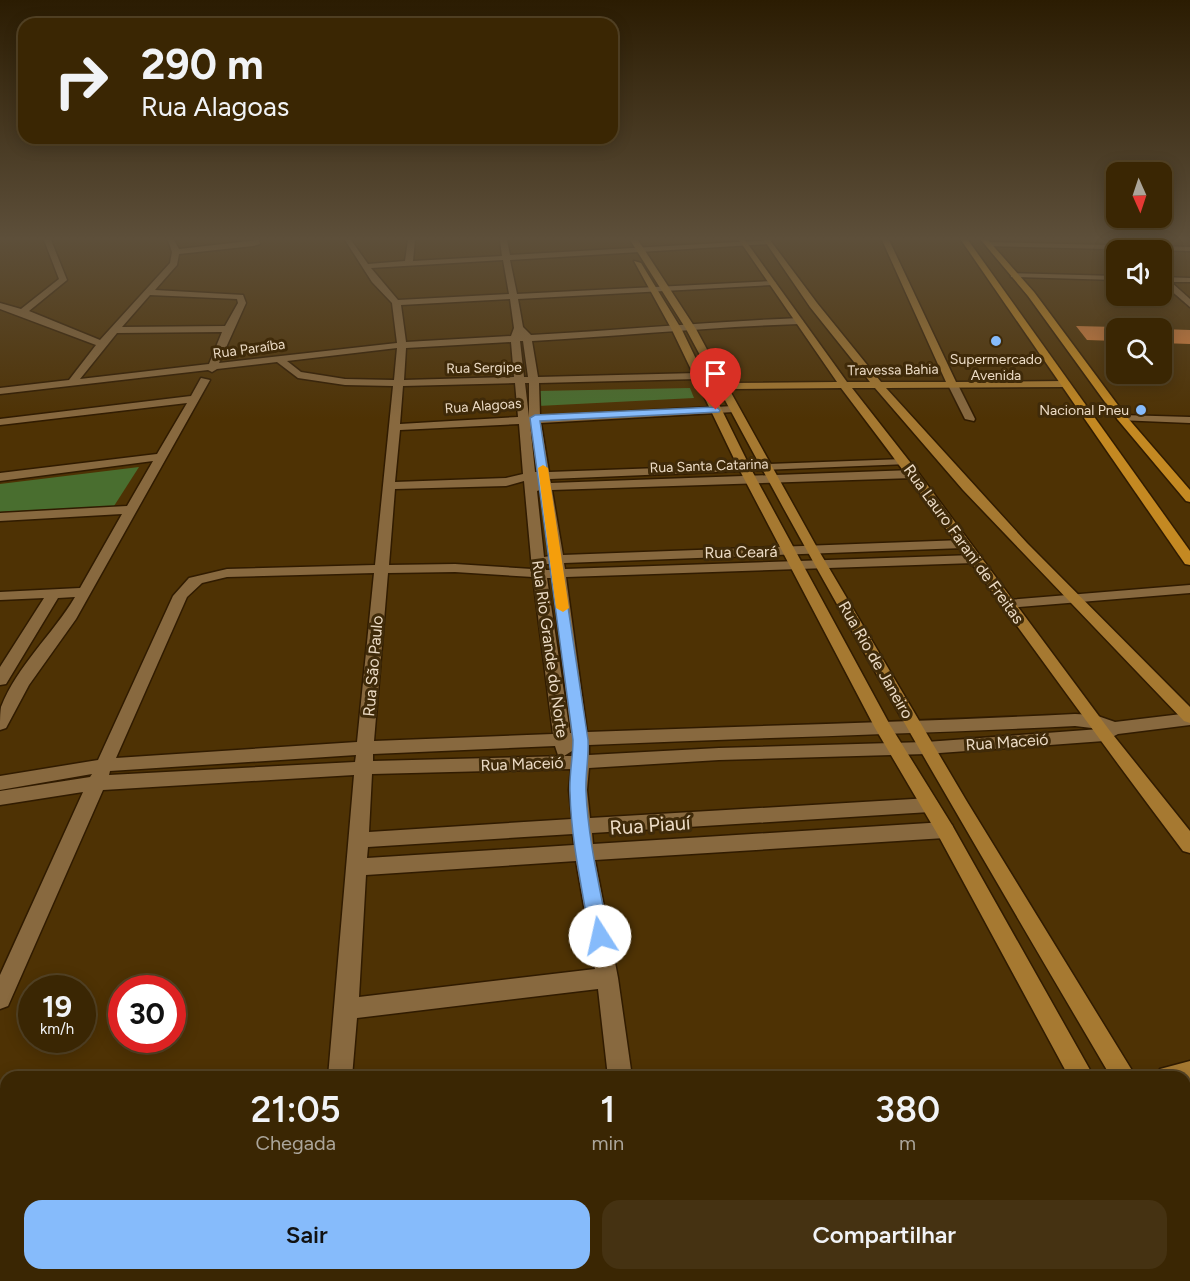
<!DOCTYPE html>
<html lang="pt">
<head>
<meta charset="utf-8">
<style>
	:root { --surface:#3a2603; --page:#453212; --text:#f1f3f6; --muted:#aba59a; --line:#544325; --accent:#86bbfb }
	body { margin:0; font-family:Figtree,sans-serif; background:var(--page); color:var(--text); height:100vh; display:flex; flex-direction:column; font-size:22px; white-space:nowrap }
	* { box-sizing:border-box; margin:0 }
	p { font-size:20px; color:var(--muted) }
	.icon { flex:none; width:33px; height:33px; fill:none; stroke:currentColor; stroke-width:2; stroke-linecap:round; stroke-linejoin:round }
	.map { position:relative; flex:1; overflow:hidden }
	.details { position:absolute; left:0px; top:1071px; width:1191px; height:210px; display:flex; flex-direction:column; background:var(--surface); border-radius:18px 18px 0 0; box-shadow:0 3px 15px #0003,0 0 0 2px var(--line) }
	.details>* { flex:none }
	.banner { position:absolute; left:18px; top:18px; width:600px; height:126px; border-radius:18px; box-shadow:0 3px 15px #0003,0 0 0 2px var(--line); background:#3a2603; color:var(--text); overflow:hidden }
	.needle { width:39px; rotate:177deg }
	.buttons { position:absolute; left:1106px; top:162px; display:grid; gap:12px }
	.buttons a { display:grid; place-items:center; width:66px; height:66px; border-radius:12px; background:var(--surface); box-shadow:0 3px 15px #0003,0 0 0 2px var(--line); font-size:30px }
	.speed { position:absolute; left:18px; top:975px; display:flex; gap:12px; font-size:30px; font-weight:700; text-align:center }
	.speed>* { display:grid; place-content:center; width:78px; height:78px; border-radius:50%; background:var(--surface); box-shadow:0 3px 15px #0003,0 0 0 2px var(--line); line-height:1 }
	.speed small { font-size:15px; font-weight:400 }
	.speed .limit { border:9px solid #d22; background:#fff; color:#111 }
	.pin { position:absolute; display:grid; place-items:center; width:51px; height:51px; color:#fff; margin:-62px -26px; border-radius:50% 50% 50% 0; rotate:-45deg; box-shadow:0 0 6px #0007 }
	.pin .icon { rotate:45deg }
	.me { position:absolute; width:66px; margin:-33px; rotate:350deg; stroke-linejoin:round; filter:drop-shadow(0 0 4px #0008) }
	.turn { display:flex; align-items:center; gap:21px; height:126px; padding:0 24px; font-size:27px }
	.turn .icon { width:78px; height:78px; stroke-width:2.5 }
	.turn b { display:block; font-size:42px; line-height:51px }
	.eta { display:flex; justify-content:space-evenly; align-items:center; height:102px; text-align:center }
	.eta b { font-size:36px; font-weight:600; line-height:42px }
	.primary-button { display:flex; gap:12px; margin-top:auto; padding:12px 24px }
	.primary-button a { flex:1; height:69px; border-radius:18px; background:var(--accent); color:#111; font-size:24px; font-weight:600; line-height:69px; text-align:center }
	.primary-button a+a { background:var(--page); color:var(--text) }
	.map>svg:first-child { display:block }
	.green { fill:#496e2f }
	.building { fill:#e08542 }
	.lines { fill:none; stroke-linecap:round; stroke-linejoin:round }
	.street-casing { stroke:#301b00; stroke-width:3 }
	.secondary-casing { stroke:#301b00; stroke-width:3 }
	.primary-casing { stroke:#301b00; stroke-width:3 }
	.street { fill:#88693f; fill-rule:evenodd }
	.secondary { fill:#a67931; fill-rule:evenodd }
	.primary { fill:#c48922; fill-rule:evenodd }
	.route { fill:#86bbfb; stroke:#577aa3; stroke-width:1.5 }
	.slow { fill:#f59e0b }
	.poi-dot { fill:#86bbfb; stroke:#3f2a09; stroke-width:2 }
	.labels { text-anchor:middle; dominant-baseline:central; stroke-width:6; stroke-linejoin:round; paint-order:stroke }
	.far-street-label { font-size:14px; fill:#ecdbc5; stroke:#3f2a09 }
	.far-poi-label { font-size:14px; fill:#ecdbc5; stroke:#3f2a09 }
	.street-label { font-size:16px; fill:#ecdbc5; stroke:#3f2a09 }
	.near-street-label { font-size:20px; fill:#ecdbc5; stroke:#3f2a09 }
</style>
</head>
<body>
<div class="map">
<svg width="1190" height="1281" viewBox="0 0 1190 1281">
	<rect width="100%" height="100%" fill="#4e3204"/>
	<g class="green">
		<path d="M 690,388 L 694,398 L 538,406 L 537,391 Z"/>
		<path d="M 139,467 L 114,506 L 0,512 L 0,484 Z"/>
	</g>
	<g class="building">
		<path d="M 1076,326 L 1116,327 L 1116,341 L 1087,340 Z"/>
		<path d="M 1161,329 L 1190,330 L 1190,344 L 1161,343 Z"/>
	</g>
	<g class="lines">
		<g class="street-casing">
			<g id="street">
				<path d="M 44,240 L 51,240 L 67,280 L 29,311 L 100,340 L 170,263 L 172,252 L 168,240 L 174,240 L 179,249 L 259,240 L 260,244 L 253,246 L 179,254 L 177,265 L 155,290 L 243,295 L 246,303 L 219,363 L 397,343 L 392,303 L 372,282 L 345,240 L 351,240 L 368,264 L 405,261 L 408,240 L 415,240 L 413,261 L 502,256 L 500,240 L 507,240 L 510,255 L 772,240 L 769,244 L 510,260 L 517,294 L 772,281 L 776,283 L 772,285 L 518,299 L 523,327 L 531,335 C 621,330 709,322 799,318 L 803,321 L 799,324 C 710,327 621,336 532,341 L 538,377 L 698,373 L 703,376 L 698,379 L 539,383 L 540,416 L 734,406 L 739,409 L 734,412 L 541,423 L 549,472 L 904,459 L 910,462 L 908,464 L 550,479 L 551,483 L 913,470 L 919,474 L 913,478 L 552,490 L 563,555 L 963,540 L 970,544 L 963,548 L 564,563 L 565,569 L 974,555 L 981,559 L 974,563 L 566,577 L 587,732 C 750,726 913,722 1075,714 L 1095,715 L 1115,722 L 1190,713 L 1190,725 L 1118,734 L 1104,741 L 926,754 L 719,760 L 589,768 L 587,790 L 590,818 L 930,798 L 936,800 L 939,805 L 936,810 L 930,812 L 592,833 L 593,844 L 945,822 L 952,825 L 954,830 L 952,835 L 945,838 L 595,860 L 618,978 L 632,1077 L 608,1077 L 598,989 L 357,1018 L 352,1077 L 328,1077 L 354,775 L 103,790 L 8,1006 L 0,1009 L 0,975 L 83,792 L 0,805 L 0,791 L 90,777 L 92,774 L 0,790 L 0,776 L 98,760 L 173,596 L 189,578 L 227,569 L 375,565 L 393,386 L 345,385 L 298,378 L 277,362 L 217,369 L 212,372 L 208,370 L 0,394 L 0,388 L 69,380 L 96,345 L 0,309 L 0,303 L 21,309 L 59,279 ZM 503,260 L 509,294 L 398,300 L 371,268 ZM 150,295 L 237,299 L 238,303 L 225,326 L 122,327 ZM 510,299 L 514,328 L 511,336 L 406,342 L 401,305 ZM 222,332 L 209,364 L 80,379 L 117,333 ZM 520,341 L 523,341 L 528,377 L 524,377 ZM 511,342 L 514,377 L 404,380 L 406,348 ZM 397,348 L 394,380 L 345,379 L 301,372 L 287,361 ZM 515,383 L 518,417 L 400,424 L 403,386 ZM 525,383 L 529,383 L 529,417 ZM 530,423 L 537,472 L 535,472 ZM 519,424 L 523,474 L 506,478 L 395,482 L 400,430 ZM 524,481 L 532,569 L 455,564 L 389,565 L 395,489 L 506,486 ZM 540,490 L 550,556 L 544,557 L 537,491 ZM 545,564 L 551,564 L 551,570 L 546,570 ZM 374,573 L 357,742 L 116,758 L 187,597 L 202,583 L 227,577 ZM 388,573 L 455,572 L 533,577 L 553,734 L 374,741 ZM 547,578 L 552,578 L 571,733 L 570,733 ZM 1075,726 L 1100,729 L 926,742 L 719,748 L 589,755 L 589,745 C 751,738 913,734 1075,726 ZM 555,746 L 558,755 L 564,756 L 572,751 L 572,756 L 566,756 L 373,761 L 373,754 ZM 356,755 L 355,762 L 109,775 L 110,771 ZM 571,769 L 569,790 L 572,819 L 369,832 L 372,774 ZM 573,834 L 574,845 L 367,858 L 368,847 ZM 576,861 L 595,969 L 359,997 L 366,875 Z"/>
				<path d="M 984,242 L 1190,247 L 1190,251 L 987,246 Z"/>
				<path d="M 1011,273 L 1116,276 L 1116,280 L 1014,277 L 1011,277 Z"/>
				<path d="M 1161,277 L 1190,278 L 1190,282 L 1171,282 L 1190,299 L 1190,307 L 1161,282 Z"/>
				<path d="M 201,378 L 210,380 L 76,619 L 29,685 L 6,728 L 0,730 C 0,723 0,713 1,707 C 17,666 53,634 75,597 L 58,598 L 6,684 L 0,685 L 0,667 L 44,598 L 0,600 L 0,592 L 80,588 L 122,514 L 0,521 L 0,513 L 127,506 L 153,461 L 0,481 L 0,473 L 157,454 L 187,403 L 0,425 L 0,419 L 191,396 Z"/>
				<path d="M 948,381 L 957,383 L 975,419 L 974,421 L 965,419 L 947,383 Z"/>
				<path d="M 1122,415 L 1190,417 L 1190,423 L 1118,420 L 1117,418 Z"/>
				<path d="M 1190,585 L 1190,593 L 1008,608 L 1001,604 L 1008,600 Z"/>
				<path d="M 6,1243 L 6,1269 L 0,1270 L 0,1244 Z"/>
			</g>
		</g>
		<g class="secondary-casing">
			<g id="secondary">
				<path d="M 630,240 L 638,240 L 696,329 L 725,383 L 837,382 L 739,240 L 745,240 L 847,382 L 870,382 L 810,307 L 764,240 L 770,240 L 817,303 L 881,382 L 946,382 L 882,240 L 889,240 L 956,382 L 1065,381 L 1070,384 L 1065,387 L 886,388 L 1027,543 L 1190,707 L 1190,723 L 1184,721 L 963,490 L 875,388 L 852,388 L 917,471 L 1110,731 L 1190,831 L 1190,853 L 1183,851 C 1067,698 958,541 841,388 L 729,389 L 819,551 L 966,800 L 1136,1077 L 1111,1077 C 977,849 843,622 719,389 L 711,388 L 751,469 L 890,725 L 952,825 L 1094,1077 L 1069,1077 L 938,835 L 875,728 L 739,469 L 672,330 L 634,261 L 641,263 L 682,330 L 709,386 L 715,383 L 686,329 Z"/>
				<path d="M 1190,1061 L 1190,1085 L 1185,1086 L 1185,1077 L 1156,1077 L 1160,1069 Z"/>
				<path d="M 1185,1172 L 1190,1174 L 1190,1207 L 1185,1205 Z"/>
				<path d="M 1185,1239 L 1190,1241 L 1190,1274 L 1185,1272 Z"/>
			</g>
		</g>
		<g class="primary-casing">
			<g id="primary">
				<path d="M 961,240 L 968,240 L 1190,551 L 1190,565 L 1185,564 Z"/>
				<path d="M 981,240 L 988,240 L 1034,292 L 1126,416 L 1190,490 L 1190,502 L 1186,501 L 1118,420 L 1028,296 Z"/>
			</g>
		</g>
		<use href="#street" class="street"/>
		<use href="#secondary" class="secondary"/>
		<use href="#primary" class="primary"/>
	</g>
	<linearGradient id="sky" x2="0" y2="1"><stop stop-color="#2b1c02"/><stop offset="0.57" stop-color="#5d4f3a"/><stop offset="1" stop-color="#5d4f3a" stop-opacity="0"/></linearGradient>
	<rect width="1190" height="419" fill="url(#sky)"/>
	<path class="route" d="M 716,407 L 720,410 L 719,412 L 540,421 L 588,740 C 589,758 585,775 586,792 C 588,840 600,888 609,936 L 606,942 L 600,944 L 593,942 L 590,936 C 582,888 571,840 570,792 C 569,775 573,758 573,740 L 530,418 L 535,415 Z"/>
	<path class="slow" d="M 543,465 L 548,468 L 569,608 L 563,612 L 556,608 L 538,468 Z"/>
	<g class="poi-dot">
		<circle cx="996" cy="341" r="6"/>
		<circle cx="1141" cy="410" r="6"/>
	</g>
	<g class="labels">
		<g class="far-street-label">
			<text transform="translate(249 349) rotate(-8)">Rua Paraíba</text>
			<text transform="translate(484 368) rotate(-1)">Rua Sergipe</text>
			<text transform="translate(893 370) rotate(-1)">Travessa Bahia</text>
			<text transform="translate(483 406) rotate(-4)">Rua Alagoas</text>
			<text transform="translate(709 466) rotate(-2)">Rua Santa Catarina</text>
		</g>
		<g class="far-poi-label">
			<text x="996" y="359">Supermercado<tspan x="996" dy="16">Avenida</tspan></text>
			<text x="1129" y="410" text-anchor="end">Nacional Pneu</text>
		</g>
		<g class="street-label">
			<text transform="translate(964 544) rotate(54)">Rua Lauro Farani de Freitas</text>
			<text transform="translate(741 552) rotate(-1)">Rua Ceará</text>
			<text transform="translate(550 649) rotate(82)">Rua Rio Grande do Norte</text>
			<text transform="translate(876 660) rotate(60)">Rua Rio de Janeiro</text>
			<text transform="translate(373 666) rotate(-85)">Rua São Paulo</text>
			<text transform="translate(1007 742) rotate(-4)">Rua Maceió</text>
			<text transform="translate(522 764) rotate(-2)">Rua Maceió</text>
		</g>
		<g class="near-street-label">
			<text transform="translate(650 825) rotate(-4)">Rua Piauí</text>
		</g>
	</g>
</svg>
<div class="buttons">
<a><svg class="needle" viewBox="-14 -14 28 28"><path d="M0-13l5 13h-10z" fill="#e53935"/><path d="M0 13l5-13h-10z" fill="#aba59a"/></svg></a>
<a><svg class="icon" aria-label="sound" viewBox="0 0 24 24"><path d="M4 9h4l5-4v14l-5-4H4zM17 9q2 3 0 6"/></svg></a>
<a><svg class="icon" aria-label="search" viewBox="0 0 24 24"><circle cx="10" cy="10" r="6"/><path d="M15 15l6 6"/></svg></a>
</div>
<div class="speed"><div>19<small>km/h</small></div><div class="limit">30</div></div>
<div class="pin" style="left:716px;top:410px;background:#d93025"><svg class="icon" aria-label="arrive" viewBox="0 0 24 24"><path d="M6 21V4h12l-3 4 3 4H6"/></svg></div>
<svg class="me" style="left:600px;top:936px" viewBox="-20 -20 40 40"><circle r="19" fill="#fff"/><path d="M0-13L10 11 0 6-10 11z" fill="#86bbfb"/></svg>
<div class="banner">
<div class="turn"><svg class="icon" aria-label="right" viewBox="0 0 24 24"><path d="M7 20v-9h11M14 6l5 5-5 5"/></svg><div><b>290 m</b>Rua Alagoas</div></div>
</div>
<section class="details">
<div class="eta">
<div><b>21:05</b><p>Chegada</p></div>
<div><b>1</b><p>min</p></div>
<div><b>380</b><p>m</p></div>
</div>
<div class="primary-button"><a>Sair</a><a>Compartilhar</a></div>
</section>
</div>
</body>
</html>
